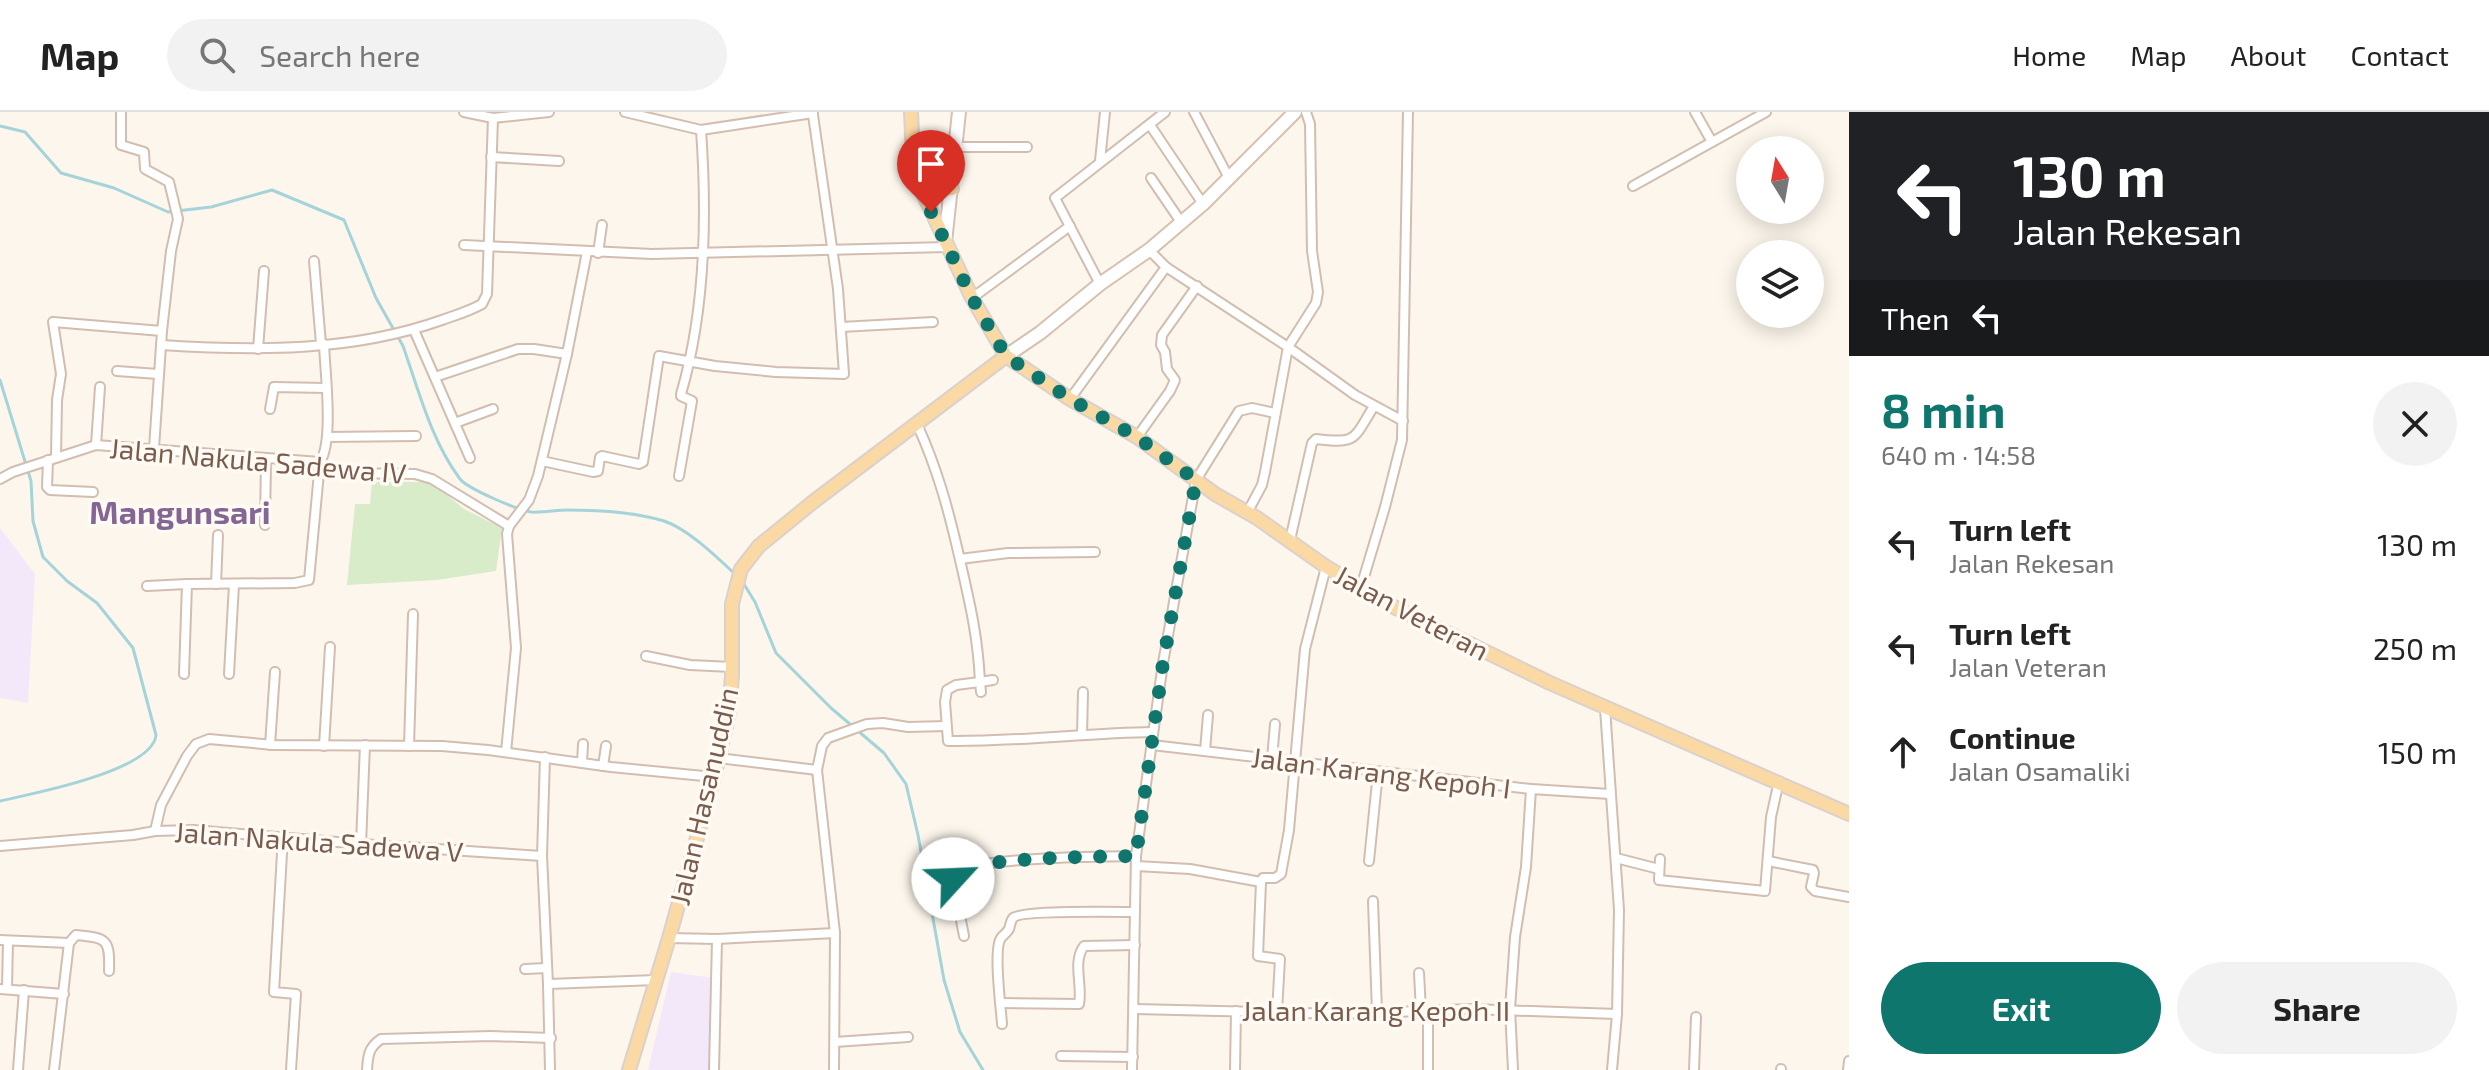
<!DOCTYPE html>
<html lang="en">
<head>
<meta charset="utf-8">
<style>
	:root { --surface:#fff; --page:#f2f2f2; --text:#222; --muted:#767676; --line:#e0e0e0; --accent:#0f766e }
	body { margin:0; font-family:"Exo 2",sans-serif; background:var(--page); color:var(--text); height:100vh; display:flex; flex-direction:column; font-size:30px; white-space:nowrap }
	* { box-sizing:border-box; margin:0 }
	p { font-size:26px; color:var(--muted) }
	.icon { flex:none; width:44px; height:44px; fill:none; stroke:currentColor; stroke-width:2; stroke-linecap:round; stroke-linejoin:round }
	.map { position:relative; flex:1; overflow:hidden }
	.panel { display:flex; flex-direction:column; background:var(--surface); width:640px }
	.panel>* { flex:none }
	.guide { background:#202124; color:#fff; overflow:hidden }
	.needle { width:52px; rotate:349deg }
	.fabs { position:absolute; left:1736px; top:24px; display:grid; gap:16px }
	.fabs a { display:grid; place-items:center; width:88px; height:88px; border-radius:50%; background:var(--surface); box-shadow:0 4px 20px #0003; font-size:40px }
	.pin { position:absolute; display:grid; place-items:center; width:68px; height:68px; color:#fff; margin:-82px -34px; border-radius:50% 50% 50% 0; rotate:-45deg; box-shadow:0 0 8px #0007 }
	.pin .icon { rotate:45deg }
	.me { position:absolute; width:88px; margin:-44px; rotate:65deg; stroke-linejoin:round; filter:drop-shadow(0 0 6px #0008) }
	.turn { display:flex; align-items:center; gap:28px; height:168px; padding:0 32px; font-size:36px }
	.turn .icon { width:104px; height:104px; stroke-width:2.5 }
	.turn b { display:block; font-size:56px; line-height:68px }
	.then { display:flex; align-items:center; height:76px; padding:0 32px; background:#0003; gap:16px; font-size:30px }
	.round { display:grid; place-items:center; flex:none; width:84px; height:84px; border-radius:42px; background:var(--page) }
	.summary { display:flex; align-items:center; justify-content:space-between; height:136px; padding:0 32px }
	h1 { font-size:48px; font-weight:700; line-height:60px; color:var(--accent) }
	.cta { display:flex; gap:16px; margin-top:auto; padding:16px 32px }
	.cta a { flex:1; height:92px; border-radius:48px; background:var(--accent); color:#fff; font-size:32px; font-weight:700; line-height:92px; text-align:center }
	.cta a+a { background:var(--page); color:var(--text) }
	ul { padding:0; list-style:none }
	li { display:flex; align-items:center; gap:24px; height:104px; padding:0 32px }
	li div { flex:1 }
	li b { display:block; font-size:30px }
	li em { font-style:normal }
	header { display:flex; align-items:center; gap:48px; box-sizing:border-box; height:112px; padding:0 40px; background:var(--surface); border-bottom:2px solid var(--line) }
	header strong { font-size:38px }
	nav { display:flex; gap:44px; margin-inline-start:auto; font-size:28px }
	.search { width:560px; height:72px; background:var(--page); display:flex; align-items:center; gap:20px; box-sizing:border-box; padding:0 28px; border-radius:44px; color:var(--muted); font-size:30px }
	main { display:flex; flex:1; min-height:0 }
	.map>svg:first-child { display:block }
	.education { fill:#f3e8fa }
	.green { fill:#d8ecc9 }
	.lines { fill:none; stroke-linecap:round; stroke-linejoin:round }
	.stream { stroke:#a5d3da; stroke-width:3 }
	.street-casing { stroke:#d1beb0; stroke-width:12 }
	.secondary-casing { stroke:#d6c0b0; stroke-width:16 }
	.primary-casing { stroke:#dad1cd; stroke-width:16 }
	.street { stroke:#fff; stroke-width:8 }
	.secondary { stroke:#fff; stroke-width:12 }
	.primary { stroke:#fbd9a5; stroke-width:12 }
	.route { stroke:#0f766e; stroke-width:14; stroke-dasharray:0 25.2 }
	.labels { text-anchor:middle; dominant-baseline:central; stroke-width:7; stroke-linejoin:round; paint-order:stroke }
	.street-label { font-size:28px; fill:#7a5c4d; stroke:#fffaf3 }
	.quarter-label { font-size:32px; font-weight:bold; fill:#846695; stroke:#fffaf3 }
</style>
</head>
<body>
<header>
<strong>Map</strong>
<div class="search"><svg class="icon" aria-label="search" viewBox="0 0 24 24"><circle cx="10" cy="10" r="6"/><path d="M15 15l6 6"/></svg>Search here</div>
<nav><a>Home</a><a>Map</a><a>About</a><a>Contact</a></nav>
</header>
<main>
<div class="map">
<svg width="1849" height="958" viewBox="0 0 1849 958">
	<rect width="100%" height="100%" fill="#fdf6ec"/>
	<g class="education">
		<path d="M 0,416 L 35,462 L 28,591 L 0,586 Z"/>
		<path d="M 671,860 L 714,866 L 710,958 L 648,958 Z"/>
	</g>
	<path class="green" d="M 372,370 L 422,370 L 435,373 L 464,397 L 502,416 L 496,459 L 437,468 L 347,473 L 355,392 L 370,392 Z"/>
	<g class="lines">
		<g class="stream">
			<path d="M 0,14 L 25,20 L 61,61 L 114,76 L 168,100 L 211,95 L 272,78 L 344,108 L 376,186 L 394,218"/>
			<path d="M 398,225 L 403,234 C 419,279 431,328 460,367 C 468,377 518,398 531,400 C 543,401 556,398 568,398 C 600,398 634,400 664,409 C 688,417 718,446 737,464"/>
			<path d="M 0,268 L 31,369 L 33,409 L 43,445 L 67,469 L 97,491 L 133,536 L 156,623 C 153,659 31,682 0,689"/>
			<path d="M 742,469 L 755,490 L 776,541 L 831,596 L 884,641 L 906,672 L 918,723 L 944,868 L 960,920 L 983,958"/>
		</g>
		<g class="street-casing">
			<g id="street">
				<path d="M 121,0 L 121,33 L 144,40 L 145,57 L 169,70 L 178,107 L 171,139 L 162,219 L 154,336"/>
				<path d="M 464,0 L 493,6 L 549,0"/>
				<path d="M 625,0 L 701,18 L 813,1"/>
				<path d="M 1194,0 L 1229,66"/>
				<path d="M 1695,0 L 1712,30"/>
				<path d="M 1150,13 L 1203,92"/>
				<path d="M 956,35 L 1027,35"/>
				<path d="M 491,45 L 559,49"/>
				<path d="M 1100,49 L 1105,0"/>
				<path d="M 1151,66 L 1181,110"/>
				<path d="M 1633,74 L 1766,0"/>
				<path d="M 464,133 L 652,142 L 947,135"/>
				<path d="M 1149,138 L 1166,155 L 1288,235 L 1355,283 L 1403,309"/>
				<path d="M 598,141 L 602,113"/>
				<path d="M 314,149 L 321,232"/>
				<path d="M 1100,172 L 1055,86 L 1165,0"/>
				<path d="M 972,186 L 1070,114"/>
				<path d="M 841,215 L 933,210"/>
				<path d="M 414,218 L 470,346"/>
				<path d="M 161,233 C 256,239 352,240 442,208 C 456,203 470,199 482,192 L 487,182 L 493,6"/>
				<path d="M 258,237 L 264,159"/>
				<path d="M 117,259 L 158,262"/>
				<path d="M 435,265 L 518,237 L 534,237 L 567,242"/>
				<path d="M 1070,287 L 1166,155"/>
				<path d="M 270,297 L 274,275 L 326,276"/>
				<path d="M 455,311 L 493,297"/>
				<path d="M 917,312 C 938,358 949,400 960,448 C 970,492 978,525 980,570 L 956,573 L 947,578 L 945,590 L 948,629 C 1016,630 1085,621 1153,620"/>
				<path d="M 327,325 L 416,324"/>
				<path d="M 1137,325 L 1170,279 L 1175,268 L 1167,257 L 1165,240 L 1161,233 L 1162,223 L 1197,174"/>
				<path d="M 96,333 L 100,275"/>
				<path d="M 56,345 L 57,288 L 61,262 L 53,210 L 162,219"/>
				<path d="M 48,348 L 47,375 L 50,378 L 93,380"/>
				<path d="M 542,349 L 593,360 L 598,359 L 600,345 L 602,344 L 639,352 L 643,350 L 659,244 L 715,254 L 776,260 L 844,262 L 838,177 L 813,3"/>
				<path d="M 679,364 L 692,289 L 681,284 L 681,282 C 705,200 707,102 701,18"/>
				<path d="M 0,367 L 13,360 L 96,333 L 320,350 L 337,361 L 415,362 L 432,367 L 509,414"/>
				<path d="M 1247,401 L 1262,373 L 1265,360 L 1288,235 L 1316,191 L 1318,180 L 1312,139 L 1310,12 L 1306,0"/>
				<path d="M 265,413 L 266,347"/>
				<path d="M 1290,428 L 1312,331 L 1316,327 C 1357,332 1353,328 1374,294"/>
				<path d="M 960,447 L 1008,441 L 1095,440"/>
				<path d="M 216,472 L 218,423"/>
				<path d="M 147,474 L 187,472"/>
				<path d="M 1361,475 L 1385,395 L 1402,328 L 1408,0"/>
				<path d="M 646,544 L 690,553 L 732,555"/>
				<path d="M 184,562 L 187,472 L 295,471 L 309,468 L 320,350 C 334,329 325,260 324,232"/>
				<path d="M 229,562 L 234,472"/>
				<path d="M 981,580 L 980,570 L 993,568"/>
				<path d="M 1605,596 L 1619,798 L 1617,902 L 1612,958"/>
				<path d="M 1082,623 L 1083,580"/>
				<path d="M 270,633 L 275,560"/>
				<path d="M 1152,633 L 1531,677 L 1610,682"/>
				<path d="M 324,634 L 330,535"/>
				<path d="M 409,634 L 413,502"/>
				<path d="M 1205,639 L 1208,603"/>
				<path d="M 506,640 L 516,536 L 507,422 L 509,414 L 529,388 L 538,364 L 567,242 L 587,140"/>
				<path d="M 545,645 L 542,744 L 548,872"/>
				<path d="M 718,646 L 817,658"/>
				<path d="M 1272,647 L 1275,612"/>
				<path d="M 582,651 L 583,632"/>
				<path d="M 603,654 L 606,634"/>
				<path d="M 155,719 L 161,693 L 187,644 L 196,632 L 209,627 L 274,633 L 442,634 L 488,638 L 611,655 L 714,665"/>
				<path d="M 283,724 L 274,880 L 296,882 L 291,958"/>
				<path d="M 361,732 L 365,633"/>
				<path d="M 0,734 L 133,723 L 155,719 L 193,718 L 361,732 L 542,744"/>
				<path d="M 1616,746 L 1659,757"/>
				<path d="M 1660,747 L 1659,768 L 1765,779 L 1771,705 L 1779,669"/>
				<path d="M 1369,749 L 1378,660"/>
				<path d="M 1768,749 L 1813,758 L 1814,761 L 1811,775 L 1815,779 L 1849,785"/>
				<path d="M 1136,754 L 1190,757 L 1261,770 L 1263,766 L 1275,766 L 1281,762 L 1289,718 L 1305,537 L 1326,455"/>
				<path d="M 1261,770 L 1258,844 L 1280,847 L 1277,900"/>
				<path d="M 1373,789 L 1377,900"/>
				<path d="M 964,824 L 953,767 L 960,756 C 1019,745 1077,745 1136,744"/>
				<path d="M 669,826 L 717,827 L 835,821"/>
				<path d="M 0,828 L 69,831 L 76,823 C 107,826 110,827 109,859"/>
				<path d="M 525,857 L 547,856"/>
				<path d="M 1419,861 L 1421,899"/>
				<path d="M 7,876 L 8,829"/>
				<path d="M 0,877 L 64,882"/>
				<path d="M 1000,891 L 1079,892 C 1083,874 1072,850 1084,834 L 1135,833"/>
				<path d="M 1135,897 L 1342,902 L 1471,897 L 1617,902"/>
				<path d="M 1428,899 L 1428,958"/>
				<path d="M 1002,912 C 1001,896 993,837 1001,826 C 1003,823 1007,821 1009,817 C 1010,814 1011,808 1013,806 C 1020,798 1118,800 1135,800"/>
				<path d="M 835,930 L 908,925"/>
				<path d="M 1061,944 L 1133,945"/>
				<path d="M 18,958 L 24,878"/>
				<path d="M 54,958 L 69,831"/>
				<path d="M 367,958 C 368,944 368,936 381,927 L 491,924 L 551,926"/>
				<path d="M 550,958 L 548,872 L 656,868"/>
				<path d="M 714,958 L 717,827"/>
				<path d="M 834,958 L 835,821 L 817,658 L 822,634 L 828,626 L 867,612 L 883,611 L 908,615 L 946,614"/>
				<path d="M 1132,958 L 1136,744 L 1163,551 L 1196,368 L 1239,299 L 1252,296 L 1275,301"/>
				<path d="M 1235,958 L 1236,899"/>
				<path d="M 1513,958 L 1510,897 L 1515,825 L 1526,755 L 1531,677"/>
				<path d="M 1694,958 L 1696,905"/>
				<path d="M 1781,958 L 1781,957"/>
				<path d="M 1848,958 L 1849,949"/>
			</g>
		</g>
		<g class="secondary-casing">
			<g id="secondary">
				<path d="M 945,130 L 959,0"/>
				<path d="M 1006,244 L 1040,221 L 1100,172 L 1149,138 L 1203,92 L 1295,0"/>
			</g>
		</g>
		<g class="primary-casing">
			<g id="primary">
				<path d="M 911,0 L 913,45 L 922,79 L 972,186 L 1006,244 L 1070,287 L 1137,325 L 1215,382 L 1257,406 L 1325,454 L 1390,493 L 1550,571 L 1849,702"/>
				<path d="M 922,79 L 952,77"/>
				<path d="M 629,958 L 669,826 L 714,665 L 729,601 L 732,564 L 732,492 L 741,457 L 759,434 L 813,390 L 1006,244"/>
			</g>
		</g>
		<use href="#street" class="street"/>
		<use href="#secondary" class="secondary"/>
		<use href="#primary" class="primary"/>
	</g>
	<g class="lines">
		<path class="route" d="M 931,100 L 972,186 L 1006,244 L 1070,287 L 1137,325 L 1196,368 L 1163,551 L 1136,744 C 1077,745 1018,745 960,756 L 953,767"/>
	</g>
	<g class="labels">
		<g class="street-label">
			<text transform="translate(258 348) rotate(5)">Jalan Nakula Sadewa IV</text>
			<text transform="translate(1412 500) rotate(28)">Jalan Veteran</text>
			<text transform="translate(1381 660) rotate(7)">Jalan Karang Kepoh I</text>
			<text transform="translate(703 684) rotate(-77)">Jalan Hasanuddin</text>
			<text transform="translate(319 729) rotate(4)">Jalan Nakula Sadewa V</text>
			<text x="1376" y="898">Jalan Karang Kepoh II</text>
		</g>
		<g class="quarter-label">
			<text x="180" y="399">Mangunsari</text>
		</g>
	</g>
</svg>
<div class="fabs">
<a><svg class="needle" viewBox="-14 -14 28 28"><path d="M0-13l5 13h-10z" fill="#e53935"/><path d="M0 13l5-13h-10z" fill="#767676"/></svg></a>
<a><svg class="icon" aria-label="layers" viewBox="0 0 24 24"><path d="M12 4l9 5-9 5-9-5zM3 14l9 5 9-5"/></svg></a>
</div>
<div class="pin" style="left:931px;top:100px;background:#d93025"><svg class="icon" aria-label="arrive" viewBox="0 0 24 24"><path d="M6 21V4h12l-3 4 3 4H6"/></svg></div>
<svg class="me" style="left:953px;top:767px" viewBox="-20 -20 40 40"><circle r="19" fill="#fff"/><path d="M0-13L10 11 0 6-10 11z" fill="#0f766e"/></svg>
</div>
<section class="panel">
<div class="guide">
<div class="turn"><svg class="icon" aria-label="left" viewBox="0 0 24 24"><path d="M17 20v-9H6M10 6l-5 5 5 5"/></svg><div><b>130 m</b>Jalan Rekesan</div></div>
<div class="then">Then<svg class="icon" aria-label="left" viewBox="0 0 24 24"><path d="M17 20v-9H6M10 6l-5 5 5 5"/></svg></div>
</div>
<div class="summary"><div><h1>8 min</h1><p>640 m · 14:58</p></div><a class="round"><svg class="icon" aria-label="close" viewBox="0 0 24 24"><path d="M6 6l12 12M18 6L6 18"/></svg></a></div>
<ul>
<li><svg class="icon" aria-label="left" viewBox="0 0 24 24"><path d="M17 20v-9H6M10 6l-5 5 5 5"/></svg><div><b>Turn left</b><p>Jalan Rekesan</p></div><em>130 m</em></li>
<li><svg class="icon" aria-label="left" viewBox="0 0 24 24"><path d="M17 20v-9H6M10 6l-5 5 5 5"/></svg><div><b>Turn left</b><p>Jalan Veteran</p></div><em>250 m</em></li>
<li><svg class="icon" aria-label="ahead" viewBox="0 0 24 24"><path d="M12 20V5M6 11l6-6 6 6"/></svg><div><b>Continue</b><p>Jalan Osamaliki</p></div><em>150 m</em></li>
</ul>
<div class="cta"><a>Exit</a><a>Share</a></div>
</section>
</main>
</body>
</html>
